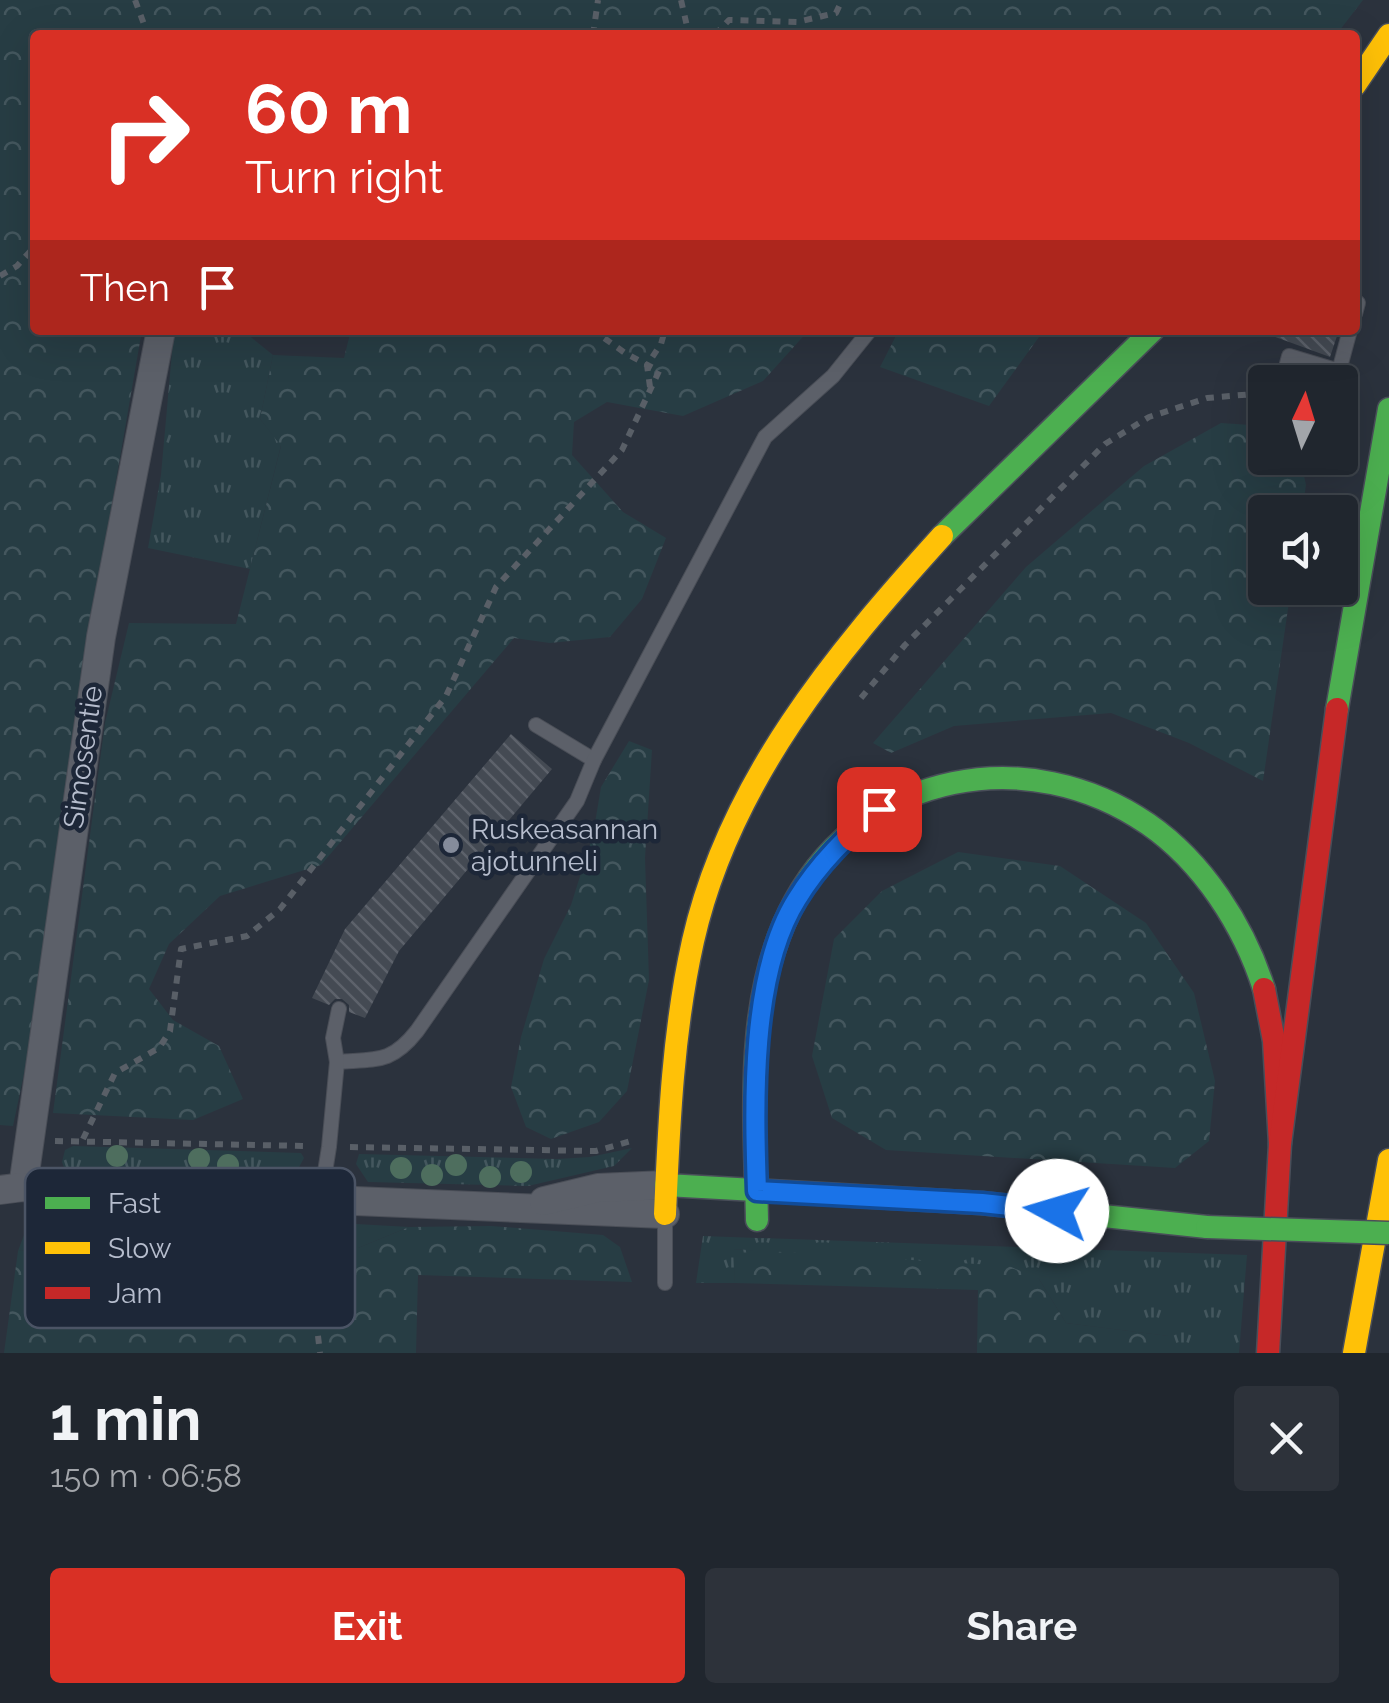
<!DOCTYPE html>
<html lang="en">
<head>
<meta charset="utf-8">
<style>
	:root { --surface:#20262e; --page:#2d323a; --text:#f1f3f6; --muted:#a2a5aa; --line:#3d434a; --accent:#d93025 }
	body { margin:0; font-family:Raleway,sans-serif; background:var(--page); color:var(--text); height:100vh; display:flex; flex-direction:column; font-size:38px; white-space:nowrap }
	* { box-sizing:border-box; margin:0 }
	p { font-size:32px; color:var(--muted) }
	.icon { flex:none; width:55px; height:55px; fill:none; stroke:currentColor; stroke-width:2; stroke-linecap:round; stroke-linejoin:round }
	.map { position:relative; height:1353px; overflow:hidden }
	.details { display:flex; flex-direction:column; background:var(--surface); flex:1 }
	.details>* { flex:none }
	.hud { position:absolute; left:30px; top:30px; width:1330px; height:305px; border-radius:10px; box-shadow:0 10px 40px #0002,0 0 0 2px var(--line); background:#d93025; color:#fff; overflow:hidden }
	.needle { width:65px; rotate:4deg }
	.controls { position:absolute; left:1248px; top:365px; display:grid; gap:20px }
	.controls a { display:grid; place-items:center; width:110px; height:110px; border-radius:10px; background:var(--surface); box-shadow:0 10px 40px #0002,0 0 0 2px var(--line); font-size:50px }
	.pin { position:absolute; display:grid; place-items:center; width:85px; height:85px; color:#fff; margin:-42px; border-radius:20px; box-shadow:0 5px 15px #0006 }
	.me { position:absolute; width:110px; margin:-55px; rotate:276deg; stroke-linejoin:round; filter:drop-shadow(0 0 8px #0008) }
	.turn { display:flex; align-items:center; gap:35px; height:210px; padding:0 50px; font-size:45px }
	.turn .icon { width:130px; height:130px; stroke-width:2.5 }
	.turn b { display:block; font-size:70px; line-height:85px }
	.then { display:flex; align-items:center; height:95px; padding:0 50px; background:#0003; gap:20px; font-size:38px }
	.round { display:grid; place-items:center; flex:none; width:105px; height:105px; border-radius:10px; background:var(--page) }
	.summary { display:flex; align-items:center; justify-content:space-between; height:170px; padding:0 50px }
	h1 { font-size:60px; font-weight:700; line-height:75px }
	.cta { display:flex; gap:20px; margin-top:auto; padding:20px 50px }
	.cta a { flex:1; height:115px; border-radius:10px; background:var(--accent); color:#fff; font-size:40px; font-weight:700; line-height:115px; text-align:center }
	.cta a+a { background:var(--page); color:var(--text) }
	.map>svg:first-child { display:block }
	.grass { fill:url(#grass-tufts) }
	.forest { fill:url(#forest-crowns) }
	.building { fill:url(#building-back-hatch) }
	.lines { fill:none; stroke-linecap:round; stroke-linejoin:round }
	.lane-casing { stroke:#4a4e57; stroke-width:16 }
	.street-casing { stroke:#4a4e57; stroke-width:30 }
	.fast-casing { stroke:#494e59; stroke-width:25 }
	.slow-casing { stroke:#494e59; stroke-width:25 }
	.jam-casing { stroke:#494e59; stroke-width:25 }
	.path { stroke:#595f67; stroke-width:6; stroke-dasharray:8 8; stroke-linecap:butt }
	.lane { stroke:#5c6069; stroke-width:14 }
	.street { stroke:#5c6069; stroke-width:28 }
	.fast { stroke:#4caf50; stroke-width:22 }
	.slow { stroke:#ffc107; stroke-width:22 }
	.jam { stroke:#c62828; stroke-width:22 }
	.fast-bridge-casing { stroke:#494e59; stroke-width:25; stroke-linecap:butt }
	.fast-bridge { stroke:#4caf50; stroke-width:22 }
	.tree { fill:#4e6e5e }
	.route-casing { stroke:#114b97; stroke-width:25 }
	.route { stroke:#1a73e8; stroke-width:18 }
	.poi-dot { fill:#858c9b; stroke:#1d2738; stroke-width:4 }
	.labels { text-anchor:middle; dominant-baseline:central; stroke-width:9; stroke-linejoin:round; paint-order:stroke }
	.street-label { font-size:28px; fill:#b6bdcd; stroke:#1d2738 }
	.poi-label { font-size:28px; fill:#b6bdcd; stroke:#1d2738; text-anchor:start }
	.key { fill:#1d2738; stroke:#4b5465; stroke-width:2.5 }
	.key-label { font-size:28px; fill:#b6bdcd }
</style>
</head>
<body>
<div class="map">
<svg width="1389" height="1353" viewBox="0 0 1389 1353">
	<defs>
		<pattern id="grass-tufts" width="24" height="20" patternUnits="userSpaceOnUse" patternTransform="scale(2.5)"><rect width="24" height="20" fill="#273d44"/><path d="M3 7l-1-3M5 7V3M7 7l1-3M15 17l-1-3M17 17v-4M19 17l1-3" fill="none" stroke="#44575e"/></pattern>
		<pattern id="forest-crowns" width="20" height="18" patternUnits="userSpaceOnUse" patternTransform="scale(2.5)"><rect width="20" height="18" fill="#273d44"/><path d="M2 6a3 3 0 1 1 6 0M12 15a3 3 0 1 1 6 0" fill="none" stroke="#44575e"/></pattern>
		<pattern id="building-back-hatch" width="6" height="6" patternUnits="userSpaceOnUse" patternTransform="scale(2.5)"><rect width="6" height="6" fill="#444a53"/><path d="M-1 5l2 2M0 0l6 6M5-1l2 2" fill="none" stroke="#5d626b"/></pattern>
	</defs>
	<rect width="100%" height="100%" fill="#2b323d"/>
	<g class="grass">
		<path d="M 174,330 L 242,330 L 273,355 L 260,419 L 281,445 L 250,569 L 148,548 L 161,475 Z"/>
		<path d="M 73,1146 L 301,1153 L 304,1158 L 292,1180 L 65,1170 L 62,1162 L 65,1150 Z"/>
		<path d="M 632,1148 L 614,1166 L 528,1186 L 368,1182 L 356,1164 L 359,1154 L 557,1159 L 590,1157 Z"/>
		<path d="M 35,1206 L 409,1227 L 358,1248 L 171,1240 L 18,1251 Z"/>
		<path d="M 703,1236 L 1247,1255 L 1239,1353 L 1169,1353 L 1168,1336 L 1066,1323 L 1039,1279 L 734,1249 L 735,1283 L 696,1283 Z"/>
	</g>
	<g class="forest">
		<path d="M 0,0 L 1363,0 L 1336,35 L 35,35 L 35,330 L 142,330 L 79,695 L 40,997 L 13,1126 L 0,1125 Z"/>
		<path d="M 351,330 L 809,330 L 763,381 L 683,416 L 607,402 L 574,422 L 572,455 L 623,512 L 666,538 L 642,599 L 610,637 L 550,643 L 514,638 L 321,865 L 220,896 L 169,944 L 149,989 L 173,1020 L 219,1046 L 243,1099 L 193,1120 L 53,1113 L 105,723 L 129,623 L 236,624 L 281,446 L 260,419 L 273,355 L 344,358 Z"/>
		<path d="M 899,330 L 1030,330 L 1039,337 L 989,406 L 880,367 Z"/>
		<path d="M 1221,423 L 1265,426 L 1265,458 L 1300,458 L 1306,485 L 1302,512 L 1265,512 L 1265,588 L 1291,588 L 1263,781 L 1189,743 L 1111,713 L 954,726 L 891,753 L 873,743 L 1026,567 L 1144,466 Z"/>
		<path d="M 629,741 L 652,750 L 645,858 L 649,980 L 627,1091 L 599,1122 L 551,1139 L 526,1127 L 511,1087 L 521,1037 L 544,959 L 571,905 L 593,835 L 601,787 Z"/>
		<path d="M 958,852 L 1060,866 L 1146,923 L 1194,993 L 1215,1081 L 1209,1141 L 1175,1168 L 886,1150 L 832,1118 L 812,1056 L 834,939 L 882,891 Z"/>
		<path d="M 491,1226 L 603,1235 L 620,1247 L 632,1282 L 418,1275 L 416,1353 L 4,1353 L 18,1251 L 171,1240 L 358,1248 L 409,1227 Z"/>
		<path d="M 733,1249 L 1009,1266 L 1039,1279 L 1066,1323 L 1169,1336 L 1169,1353 L 977,1353 L 978,1290 L 735,1283 Z"/>
	</g>
	<g class="building">
		<path d="M 1256,330 L 1339,330 L 1330,357 Z"/>
		<path d="M 511,734 L 552,769 L 399,951 L 365,1018 L 349,1012 L 349,1005 L 342,999 L 335,999 L 329,1005 L 312,998 L 345,929 Z"/>
	</g>
	<g class="lines">
		<g class="lane-casing">
			<g id="lane">
				<path d="M 1355,314 L 1358,303"/>
				<path d="M 1282,382 L 1289,356 L 1339,371 L 1350,330"/>
				<path d="M 536,725 L 594,760"/>
				<path d="M 337,1062 C 376,1059 391,1064 417,1031 L 577,801 L 594,760 L 765,437 L 833,376 L 870,330"/>
				<path d="M 321,1197 L 329,1147 L 337,1062 L 333,1038 L 339,1009"/>
				<path d="M 665,1283 L 665,1220"/>
			</g>
		</g>
		<g class="street-casing">
			<g id="street">
				<path d="M 23,1187 L 101,637 L 161,330"/>
				<path d="M 0,1190 L 23,1187 L 665,1214"/>
				<path d="M 544,1201 L 598,1188 L 666,1185"/>
			</g>
		</g>
		<g class="fast-casing">
			<g id="fast">
				<path d="M 942,536 L 1153,330"/>
				<path d="M 1337,709 L 1389,409"/>
				<path d="M 666,1185 L 981,1203 L 1207,1227"/>
				<path d="M 757,1220 C 755,1115 743,996 795,901 C 866,771 1029,742 1148,824 C 1203,862 1244,926 1264,989"/>
			</g>
		</g>
		<g class="slow-casing">
			<g id="slow">
				<path d="M 1355,85 L 1389,35"/>
				<path d="M 665,1214 C 669,1123 673,1030 693,941 C 729,782 835,654 942,536"/>
				<path d="M 1354,1353 L 1389,1160"/>
			</g>
		</g>
		<g class="jam-casing">
			<g id="jam">
				<path d="M 1264,989 L 1274,1041 L 1280,1144"/>
				<path d="M 1268,1353 L 1280,1144 L 1337,709"/>
			</g>
		</g>
		<g class="path">
			<path d="M 135,0 L 148,35"/>
			<path d="M 681,0 L 689,35"/>
			<path d="M 593,35 L 598,0"/>
			<path d="M 715,35 L 729,20 L 797,22 L 836,13 L 842,0"/>
			<path d="M 0,276 L 17,266 L 35,246"/>
			<path d="M 650,387 L 647,365 L 661,344 L 665,330"/>
			<path d="M 861,698 L 905,645 L 1105,444 L 1149,417 L 1207,398 L 1265,393"/>
			<path d="M 83,1139 L 115,1073 L 159,1048 L 170,1031 L 181,949 L 247,936 L 280,909 L 446,696 L 496,587 L 622,450 L 659,371 L 625,353 L 593,330"/>
			<path d="M 55,1141 L 307,1146"/>
			<path d="M 350,1147 L 596,1151 L 631,1141"/>
			<path d="M 317,1225 L 310,1268 L 320,1353"/>
		</g>
		<use href="#lane" class="lane"/>
		<use href="#street" class="street"/>
		<use href="#fast" class="fast"/>
		<use href="#slow" class="slow"/>
		<use href="#jam" class="jam"/>
		<g class="fast-bridge-casing">
			<path id="fast-bridge" d="M 1207,1227 L 1389,1233"/>
		</g>
		<use href="#fast-bridge" class="fast-bridge"/>
	</g>
	<g class="tree">
		<circle cx="117" cy="1156" r="11"/>
		<circle cx="199" cy="1159" r="11"/>
		<circle cx="228" cy="1165" r="11"/>
		<circle cx="456" cy="1165" r="11"/>
		<circle cx="401" cy="1168" r="11"/>
		<circle cx="521" cy="1172" r="11"/>
		<circle cx="432" cy="1175" r="11"/>
		<circle cx="490" cy="1177" r="11"/>
	</g>
	<g class="lines">
		<g class="route-casing">
			<path id="route" d="M 879,809 C 847,836 819,863 797,899 C 750,973 754,1105 757,1191 L 982,1203 L 1057,1211"/>
		</g>
		<use href="#route" class="route"/>
	</g>
	<circle class="poi-dot" cx="451" cy="845" r="10"/>
	<g class="labels">
		<g class="street-label">
			<text transform="translate(83 757) rotate(-82)">Simosentie</text>
		</g>
		<g class="poi-label">
			<text x="471" y="829">Ruskeasannan<tspan x="471" dy="32">ajotunneli</tspan></text>
		</g>
	</g>
	<rect x="25" y="1168" width="330" height="160" rx="15" class="key"/>
	<rect x="45" y="1197" width="45" height="12" fill="#4caf50"/>
	<rect x="45" y="1242" width="45" height="12" fill="#ffc107"/>
	<rect x="45" y="1287" width="45" height="12" fill="#c62828"/>
	<g class="key-label">
		<text x="108" y="1213">Fast</text>
		<text x="108" y="1258">Slow</text>
		<text x="108" y="1303">Jam</text>
	</g>
</svg>
<div class="controls">
<a><svg class="needle" viewBox="-14 -14 28 28"><path d="M0-13l5 13h-10z" fill="#e53935"/><path d="M0 13l5-13h-10z" fill="#a2a5aa"/></svg></a>
<a><svg class="icon" aria-label="sound" viewBox="0 0 24 24"><path d="M4 9h4l5-4v14l-5-4H4zM17 9q2 3 0 6"/></svg></a>
</div>
<div class="pin" style="left:879px;top:809px;background:#d93025"><svg class="icon" aria-label="arrive" viewBox="0 0 24 24"><path d="M6 21V4h12l-3 4 3 4H6"/></svg></div>
<svg class="me" style="left:1057px;top:1211px" viewBox="-20 -20 40 40"><circle r="19" fill="#fff"/><path d="M0-13L10 11 0 6-10 11z" fill="#1a73e8"/></svg>
<div class="hud">
<div class="turn"><svg class="icon" aria-label="right" viewBox="0 0 24 24"><path d="M7 20v-9h11M14 6l5 5-5 5"/></svg><div><b>60 m</b>Turn right</div></div>
<div class="then">Then<svg class="icon" aria-label="arrive" viewBox="0 0 24 24"><path d="M6 21V4h12l-3 4 3 4H6"/></svg></div>
</div>
</div>
<section class="details">
<div class="summary"><div><h1>1 min</h1><p>150 m · 06:58</p></div><a class="round"><svg class="icon" aria-label="close" viewBox="0 0 24 24"><path d="M6 6l12 12M18 6L6 18"/></svg></a></div>
<div class="cta"><a>Exit</a><a>Share</a></div>
</section>
</body>
</html>
